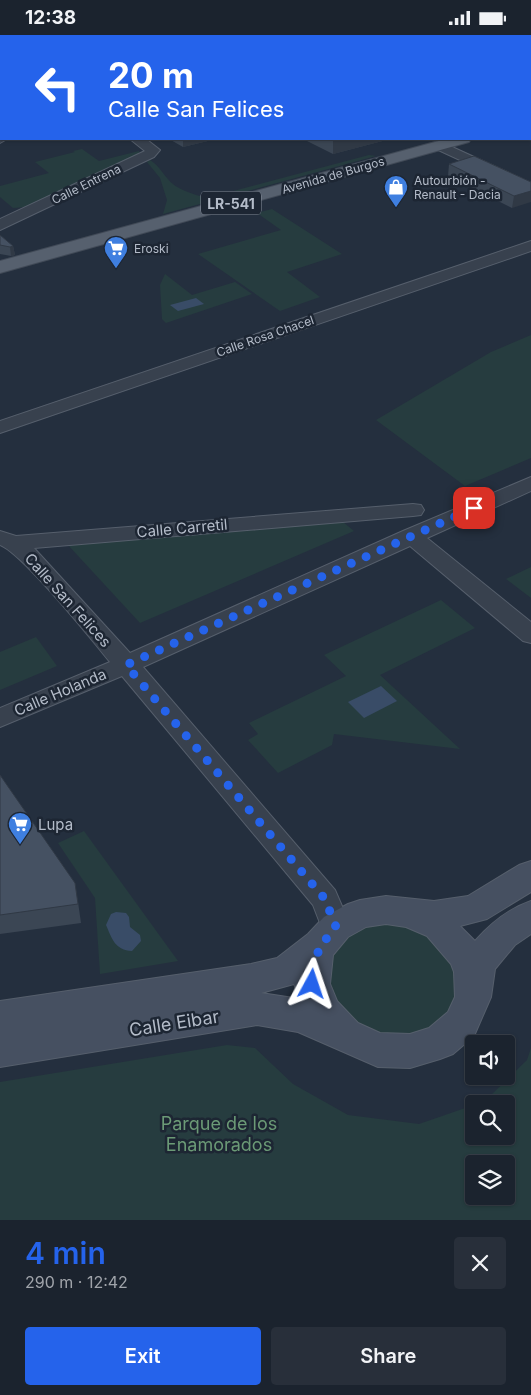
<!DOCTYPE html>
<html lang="en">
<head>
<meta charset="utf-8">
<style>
	:root { --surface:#1b232e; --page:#282f3a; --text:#f1f3f6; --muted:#a0a4aa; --line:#39404a; --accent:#2563eb }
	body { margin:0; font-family:Inter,sans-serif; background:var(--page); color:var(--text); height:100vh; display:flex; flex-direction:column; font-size:19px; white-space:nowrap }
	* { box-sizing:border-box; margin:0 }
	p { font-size:16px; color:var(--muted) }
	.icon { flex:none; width:28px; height:28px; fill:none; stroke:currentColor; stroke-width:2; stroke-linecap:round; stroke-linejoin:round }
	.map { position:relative; height:1185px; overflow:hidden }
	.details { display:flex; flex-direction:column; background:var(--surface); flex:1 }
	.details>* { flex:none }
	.top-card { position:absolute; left:0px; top:0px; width:531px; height:105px; box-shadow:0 1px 4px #0004,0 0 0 1px var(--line); background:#2563eb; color:#fff; overflow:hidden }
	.tools { position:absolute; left:465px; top:1000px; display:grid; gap:10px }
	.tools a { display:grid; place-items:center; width:50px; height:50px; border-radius:5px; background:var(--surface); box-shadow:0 1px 4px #0004,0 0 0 1px var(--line); font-size:25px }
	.pin { position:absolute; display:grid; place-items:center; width:42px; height:42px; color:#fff; margin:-21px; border-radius:10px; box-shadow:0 2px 8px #0006 }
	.me { position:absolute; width:55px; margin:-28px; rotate:5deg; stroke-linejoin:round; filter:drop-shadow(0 0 4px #0008) }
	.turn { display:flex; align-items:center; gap:18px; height:105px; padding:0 25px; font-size:22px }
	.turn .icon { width:65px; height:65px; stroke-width:2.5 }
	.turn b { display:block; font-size:35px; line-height:42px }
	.round { display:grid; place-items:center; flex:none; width:52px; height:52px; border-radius:5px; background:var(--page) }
	.head { display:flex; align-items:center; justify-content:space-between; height:85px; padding:0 25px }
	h1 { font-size:30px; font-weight:600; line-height:38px; color:var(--accent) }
	.button { display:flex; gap:10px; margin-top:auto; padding:10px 25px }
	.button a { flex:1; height:58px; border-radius:5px; background:var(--accent); color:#fff; font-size:20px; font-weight:600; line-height:58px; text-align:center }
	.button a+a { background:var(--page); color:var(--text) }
	.status { display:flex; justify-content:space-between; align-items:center; height:35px; padding:0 25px; background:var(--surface); direction:ltr }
	.status svg { height:14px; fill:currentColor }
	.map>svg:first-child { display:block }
	.green { fill:#263c3f; fill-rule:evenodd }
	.water { fill:#394c67 }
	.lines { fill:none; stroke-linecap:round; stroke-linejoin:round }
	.minor-casing { stroke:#565f6c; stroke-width:2 }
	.secondary-casing { stroke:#565f6c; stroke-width:2 }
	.primary-casing { stroke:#414a57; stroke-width:2 }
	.minor { fill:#38414e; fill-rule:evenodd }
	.secondary { fill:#465061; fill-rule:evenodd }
	.primary { fill:#56606e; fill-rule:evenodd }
	.wall { fill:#3b4654 }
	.shaded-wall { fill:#303945 }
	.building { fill:#455162; stroke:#303945 }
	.route { stroke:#2563eb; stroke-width:9; stroke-dasharray:0 16.2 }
	.labels { text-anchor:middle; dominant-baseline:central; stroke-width:5; stroke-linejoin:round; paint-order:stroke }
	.far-street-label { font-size:12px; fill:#b4bcc9; stroke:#1d2633 }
	.far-poi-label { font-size:12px; fill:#b4bcc9; stroke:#1d2633; text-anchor:start }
	.shield { fill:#1d2633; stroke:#878f9c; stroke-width:1 }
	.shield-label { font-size:14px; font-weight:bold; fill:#b4bcc9 }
	.street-label { font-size:15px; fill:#b4bcc9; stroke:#1d2633 }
	.poi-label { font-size:15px; fill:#b4bcc9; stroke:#1d2633; text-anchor:start }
	.near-street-label { font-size:18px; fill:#b4bcc9; stroke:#1d2633 }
	.near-park-label { font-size:18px; fill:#6b9a76; stroke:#1d2633 }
</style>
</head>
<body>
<div class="status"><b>12:38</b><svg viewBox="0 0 49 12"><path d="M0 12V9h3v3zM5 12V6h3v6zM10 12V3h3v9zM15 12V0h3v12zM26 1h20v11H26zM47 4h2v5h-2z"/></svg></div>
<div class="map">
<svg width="531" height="1185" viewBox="0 0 531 1185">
	<rect width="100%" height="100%" fill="#242f3e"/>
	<g class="green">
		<path d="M 82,114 L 99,126 L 139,116 L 139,119 L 27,172 L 13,173 L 0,162 L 0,151 L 49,138 L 35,127 L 75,117 L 73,116 Z"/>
		<path d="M 369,120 L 376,121 L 163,179 L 167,165 L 160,143 L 147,127 L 150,125 C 158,130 161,136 167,143 C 176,155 193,159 207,163 Z"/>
		<path d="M 272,174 L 342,219 L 287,237 L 320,262 L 280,276 L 198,219 L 281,195 L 257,178 Z"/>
		<path d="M 165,239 L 192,260 L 235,247 L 252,259 L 166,288 L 162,284 L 160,250 Z"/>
		<path d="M 531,300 L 531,423 L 465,451 L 376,385 L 491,317 Z"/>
		<path d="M 343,487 L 354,496 L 140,588 L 68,510 Z"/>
		<path d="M 531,532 L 531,563 L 506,544 Z"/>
		<path d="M 441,565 L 475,593 L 380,640 L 460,714 L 334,699 L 332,710 L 278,738 L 248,705 L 258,699 L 249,688 L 346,641 L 324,620 Z"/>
		<path d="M 36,602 L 57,631 L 0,655 L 0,617 Z"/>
		<path d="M 84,796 L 178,926 L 100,939 L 95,863 L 58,808 Z"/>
		<path d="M 396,887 L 436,902 L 460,936 L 454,974 C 445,982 435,992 424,998 C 418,1001 405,999 398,999 C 392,1000 384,1001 379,999 C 331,988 307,923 355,895 C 368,888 382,887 396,887 Z"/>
		<path d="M 227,1010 L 255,1013 L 293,1049 L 348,1080 L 419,1089 L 474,1070 L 474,1101 L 506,1101 L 506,1069 L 479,1069 L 484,1067 L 527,1025 L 531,1013 L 531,1185 L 0,1185 L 0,1047 ZM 474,1129 L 506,1129 L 506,1161 L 474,1161 Z"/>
	</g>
	<g class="water">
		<path d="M 196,263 L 204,269 L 178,276 L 170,270 Z"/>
		<path d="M 381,651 L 397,666 L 364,683 L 348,667 Z"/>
		<path d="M 116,877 L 126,878 L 129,882 L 130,892 L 140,900 L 141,906 L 132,916 C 115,915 112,904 106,890 L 111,879 Z"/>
	</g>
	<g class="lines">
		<g class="minor-casing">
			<g id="minor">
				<path d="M 427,0 L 441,0 L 442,1 L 428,1 Z"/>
				<path d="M 0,24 L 1,25 L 1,32 L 0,32 Z"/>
				<rect x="530" y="37" width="1" height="8"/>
				<rect x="0" y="76" width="1" height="8"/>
				<path d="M 0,99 L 1,104 L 7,104 L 0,108 Z"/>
				<path d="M 130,104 L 146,104 L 160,115 L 154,122 L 0,195 L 0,184 L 145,116 Z"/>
				<path d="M 439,106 L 531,148 L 531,158 L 434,113 L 432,110 Z"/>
				<path d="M 531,206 L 531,216 L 0,398 L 0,386 Z"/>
				<path d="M 531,442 L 531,456 L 427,503 L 531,587 L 531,608 L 523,606 L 410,511 L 143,632 L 335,855 L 351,892 L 347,901 L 336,905 L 325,901 L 313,870 L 122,641 L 0,692 L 0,673 L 110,627 C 92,605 22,518 0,510 L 0,496 L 16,501 L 413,469 L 421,470 L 424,475 L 421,480 L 413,481 L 34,513 L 130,618 L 403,496 Z"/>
			</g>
		</g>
		<g class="secondary-casing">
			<path id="secondary" d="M 531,826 L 531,857 L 487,884 L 460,891 L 475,906 C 491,888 508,874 531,866 L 531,899 L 515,910 L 495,934 L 491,962 L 474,1001 L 453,1019 L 440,1024 L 410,1033 L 378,1032 L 298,997 L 257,990 L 0,1032 L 0,966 L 251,929 L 277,923 L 308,899 L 324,882 L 348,869 L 360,865 L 386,861 L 434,866 L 468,861 L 519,830 ZM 386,889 L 406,892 L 427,901 L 451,929 L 454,937 L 455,962 L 448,977 L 429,993 L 410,999 L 380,998 L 358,988 L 337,966 L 330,949 L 333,920 L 348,902 L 366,892 ZM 294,949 L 300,964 L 261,958 Z"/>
		</g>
		<g class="primary-casing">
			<g id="primary">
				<rect x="530" y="80" width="1" height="10"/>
				<path d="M 446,104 L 471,104 L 469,107 L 0,238 L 0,226 Z"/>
			</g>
		</g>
		<use href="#minor" class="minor"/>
		<use href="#secondary" class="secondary"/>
		<use href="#primary" class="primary"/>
	</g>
	<g class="wall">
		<path d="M 449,0 L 531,0 L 530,1 L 453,1 Z"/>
		<path d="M 169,104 L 216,104 L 183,112 Z"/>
		<path d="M 303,104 L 390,104 L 333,119 Z"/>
		<path d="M 449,129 L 531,147 L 512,173 L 448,141 Z"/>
		<path d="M 0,200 L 13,211 L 15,220 L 11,221 L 0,219 Z"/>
		<path d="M 0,740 L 78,867 L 81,888 L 0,899 Z"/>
	</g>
	<g class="shaded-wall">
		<path d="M 491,0 L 498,0 L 498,1 L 486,1 Z"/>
		<rect x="530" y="9" width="1" height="10"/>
		<path d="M 183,104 L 216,104 L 183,112 Z"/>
		<path d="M 337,104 L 390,104 L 333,119 L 333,105 Z"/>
		<path d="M 531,156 L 531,167 L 512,173 L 514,161 Z"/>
		<path d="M 13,211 L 15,220 L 11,221 L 10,212 Z"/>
	</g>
	<g class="building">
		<path d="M 476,0 L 491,0 L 486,1 L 479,1 Z"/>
		<path d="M 503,0 L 531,0 L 531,9 L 530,9 L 530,1 L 506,1 Z"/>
		<path d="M 474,121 L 531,147 L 531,156 L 514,161 L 449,129 Z"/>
		<path d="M 0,200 L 13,211 L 10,212 L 0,210 Z"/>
		<path d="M 0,740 L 75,848 L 78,869 L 0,880 Z"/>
	</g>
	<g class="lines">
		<path class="route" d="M 312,949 C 315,920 316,915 336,892 L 325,864 L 126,630 L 474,473"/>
	</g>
	<defs>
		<g id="shop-pin" transform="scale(1.25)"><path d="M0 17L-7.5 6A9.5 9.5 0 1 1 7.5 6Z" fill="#3f7fe0" stroke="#1d2633"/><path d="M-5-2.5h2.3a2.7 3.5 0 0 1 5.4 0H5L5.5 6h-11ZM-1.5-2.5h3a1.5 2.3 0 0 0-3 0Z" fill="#fff"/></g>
		<g id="supermarket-pin" transform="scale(1.25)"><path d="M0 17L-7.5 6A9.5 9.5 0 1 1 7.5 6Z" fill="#3f7fe0" stroke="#1d2633"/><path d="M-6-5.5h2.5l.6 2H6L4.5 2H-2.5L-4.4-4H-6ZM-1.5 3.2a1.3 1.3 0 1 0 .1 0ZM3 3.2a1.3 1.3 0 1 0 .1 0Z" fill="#fff"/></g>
	</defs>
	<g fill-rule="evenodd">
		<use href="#shop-pin" x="396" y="152"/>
		<use href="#supermarket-pin" x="116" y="213"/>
		<use href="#supermarket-pin" x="20" y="789"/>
	</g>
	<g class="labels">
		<g class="far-street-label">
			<text transform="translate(333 140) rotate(-16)">Avenida de Burgos</text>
			<text transform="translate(86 149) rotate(-26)">Calle Entrena</text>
			<text transform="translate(265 301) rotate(-19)">Calle Rosa Chacel</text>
		</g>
		<g class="far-poi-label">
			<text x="414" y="145">Autourbión -<tspan x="414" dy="14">Renault - Dacia</tspan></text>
			<text x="134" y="213">Eroski</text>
		</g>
		<rect class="shield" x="201" y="156.5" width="60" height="23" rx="4"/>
		<g class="shield-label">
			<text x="231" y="168">LR-541</text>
		</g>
		<g class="street-label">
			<text transform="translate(182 493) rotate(-5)">Calle Carretil</text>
			<text transform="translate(68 565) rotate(48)">Calle San Felices</text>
			<text transform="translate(60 657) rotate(-23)">Calle Holanda</text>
		</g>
		<g class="poi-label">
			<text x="38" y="789">Lupa</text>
		</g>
		<g class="near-street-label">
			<text transform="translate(174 988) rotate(-9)">Calle Eibar</text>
		</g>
		<g class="near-park-label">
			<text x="219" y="1088">Parque de los<tspan x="219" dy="21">Enamorados</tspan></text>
		</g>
	</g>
</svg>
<div class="tools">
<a><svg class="icon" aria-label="sound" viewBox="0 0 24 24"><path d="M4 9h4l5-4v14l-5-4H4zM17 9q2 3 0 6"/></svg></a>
<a><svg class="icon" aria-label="search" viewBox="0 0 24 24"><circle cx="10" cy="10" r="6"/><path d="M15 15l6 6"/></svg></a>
<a><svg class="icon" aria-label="layers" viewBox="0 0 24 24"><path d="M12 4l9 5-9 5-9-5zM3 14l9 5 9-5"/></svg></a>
</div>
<div class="pin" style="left:474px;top:473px;background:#d93025"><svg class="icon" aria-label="arrive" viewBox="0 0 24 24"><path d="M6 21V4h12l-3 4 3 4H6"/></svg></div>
<svg class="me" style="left:312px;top:949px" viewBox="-20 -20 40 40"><path d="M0-17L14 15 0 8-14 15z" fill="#2563eb" stroke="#fff" stroke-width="4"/></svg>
<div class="top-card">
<div class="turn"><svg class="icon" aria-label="left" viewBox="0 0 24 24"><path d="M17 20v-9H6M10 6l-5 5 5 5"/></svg><div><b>20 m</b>Calle San Felices</div></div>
</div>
</div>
<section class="details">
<div class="head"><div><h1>4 min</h1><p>290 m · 12:42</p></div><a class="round"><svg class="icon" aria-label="close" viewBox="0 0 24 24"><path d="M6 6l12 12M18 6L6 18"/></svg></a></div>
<div class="button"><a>Exit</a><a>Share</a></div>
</section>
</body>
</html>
